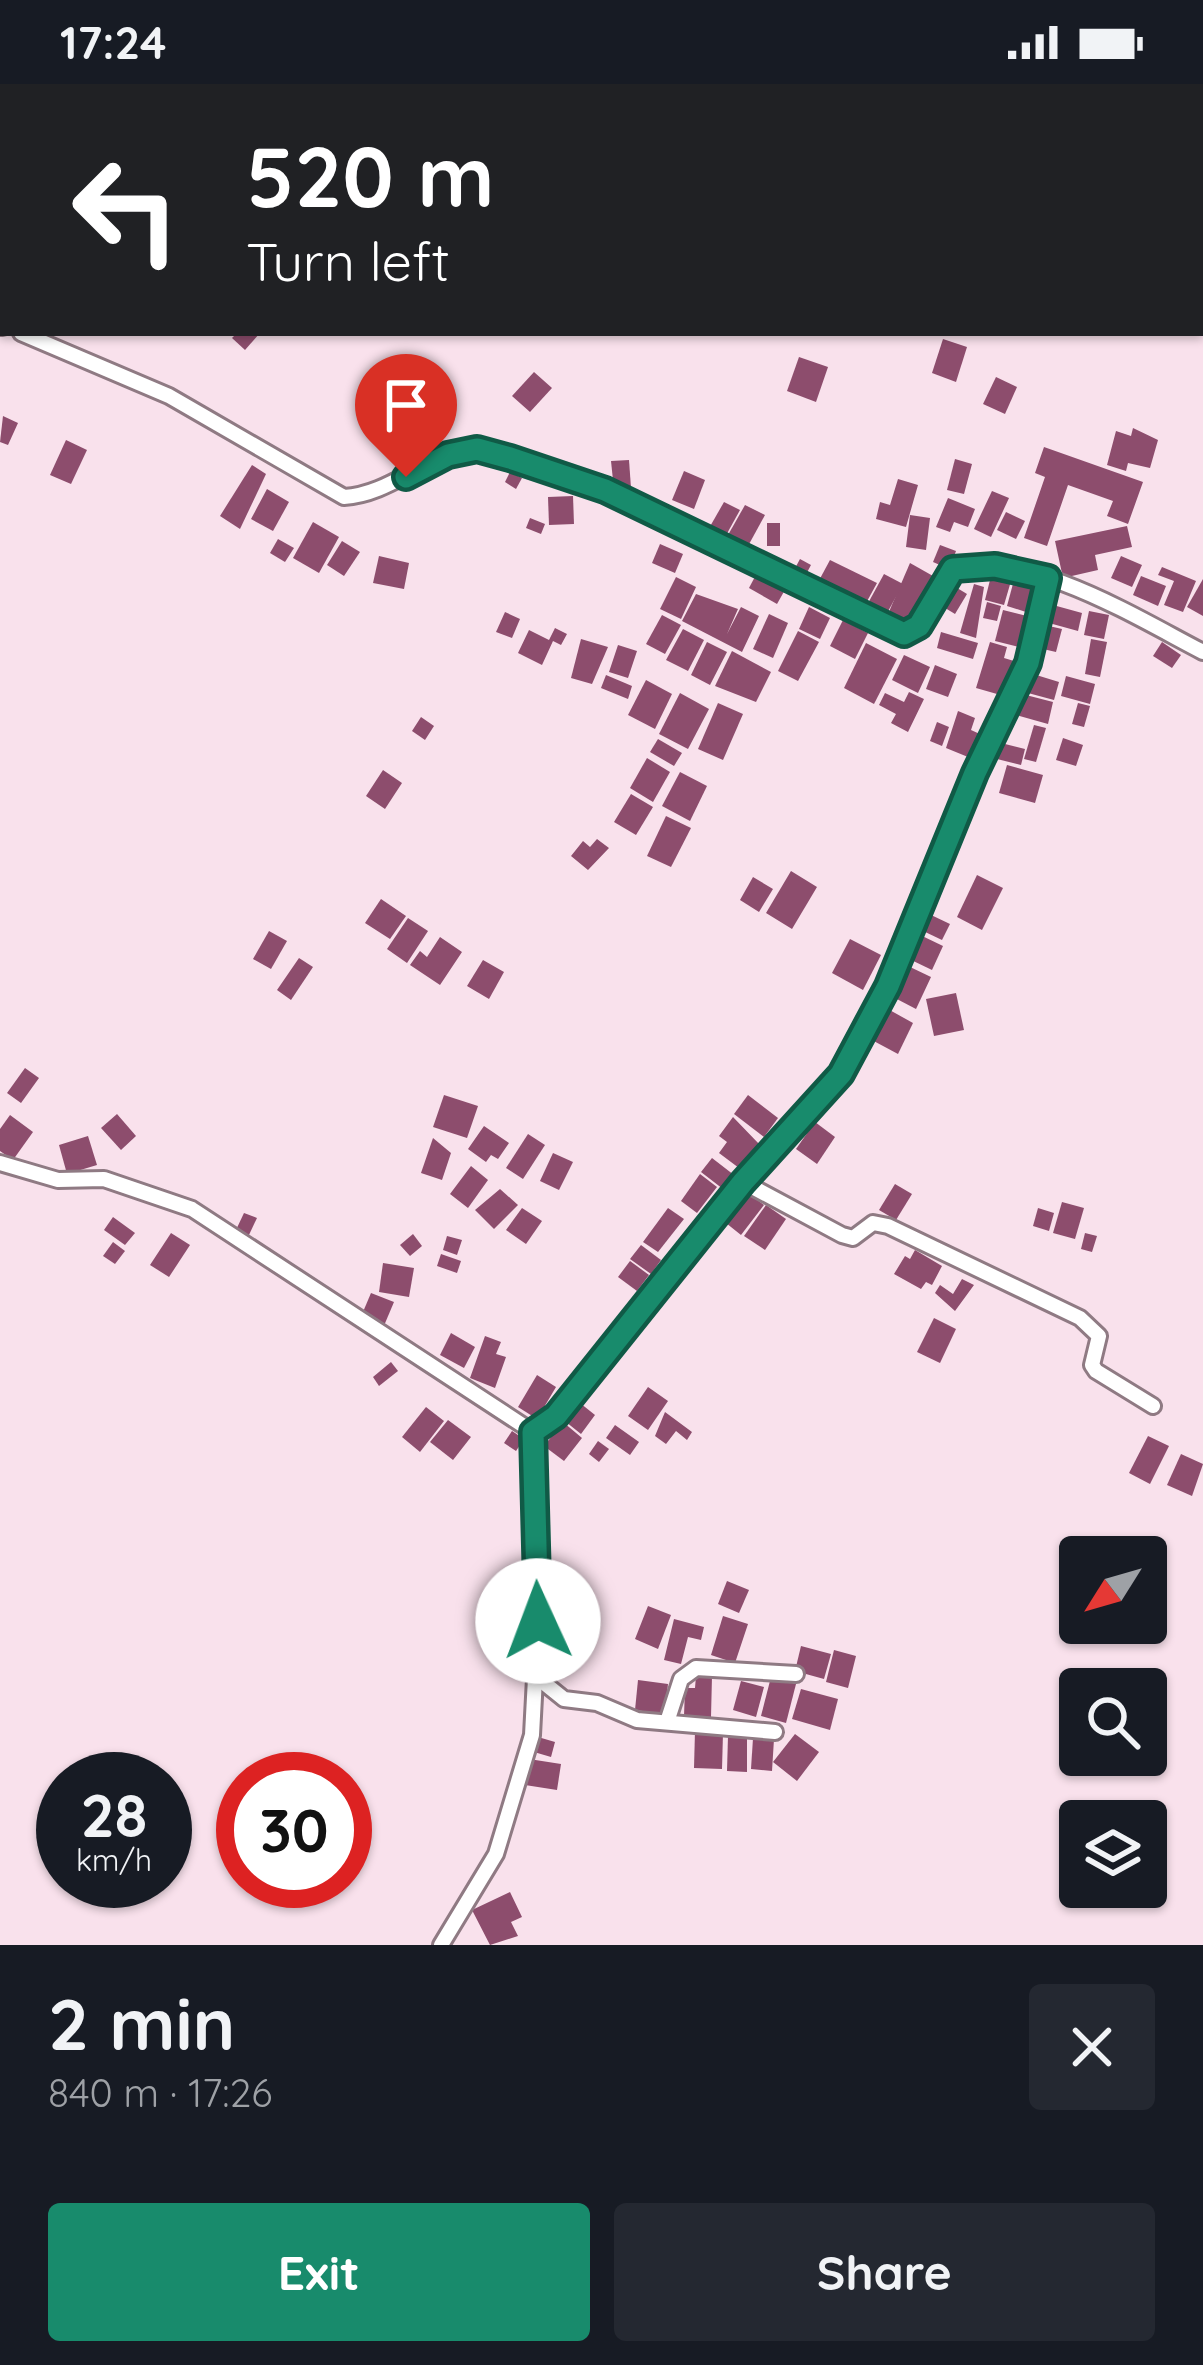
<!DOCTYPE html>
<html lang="en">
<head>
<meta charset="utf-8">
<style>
	:root { --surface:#171b24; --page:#242831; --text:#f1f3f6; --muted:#9ea1a6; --accent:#188b6c }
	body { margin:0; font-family:Quicksand,sans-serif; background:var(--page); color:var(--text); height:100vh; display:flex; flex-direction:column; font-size:45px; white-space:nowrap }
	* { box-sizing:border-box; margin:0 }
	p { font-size:39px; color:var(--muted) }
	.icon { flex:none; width:66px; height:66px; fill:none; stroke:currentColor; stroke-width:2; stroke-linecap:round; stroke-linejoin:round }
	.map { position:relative; height:1861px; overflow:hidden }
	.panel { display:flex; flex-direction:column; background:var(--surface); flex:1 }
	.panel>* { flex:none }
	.guide { position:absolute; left:0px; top:0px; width:1203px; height:252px; box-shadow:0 3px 9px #0004; background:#202124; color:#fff; overflow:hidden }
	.needle { width:78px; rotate:233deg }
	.fabs { position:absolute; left:1059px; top:1452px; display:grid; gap:24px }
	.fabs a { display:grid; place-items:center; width:108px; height:108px; border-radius:12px; background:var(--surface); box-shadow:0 3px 9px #0004; font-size:60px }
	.speed { position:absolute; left:36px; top:1668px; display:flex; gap:24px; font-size:60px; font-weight:700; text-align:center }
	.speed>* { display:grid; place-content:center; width:156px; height:156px; border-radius:50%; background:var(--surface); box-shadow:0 3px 9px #0004; line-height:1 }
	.speed small { font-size:30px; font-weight:400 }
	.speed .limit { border:18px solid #d22; background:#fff; color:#111 }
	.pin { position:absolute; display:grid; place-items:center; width:102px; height:102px; color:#fff; margin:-123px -51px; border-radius:50% 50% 50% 0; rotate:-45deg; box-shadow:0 0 12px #0007 }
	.pin .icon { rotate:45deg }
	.me { position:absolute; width:132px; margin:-66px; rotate:358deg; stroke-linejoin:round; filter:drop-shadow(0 0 9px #0008) }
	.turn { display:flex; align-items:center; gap:42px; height:252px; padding:0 48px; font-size:54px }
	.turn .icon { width:156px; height:156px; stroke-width:2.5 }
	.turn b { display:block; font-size:84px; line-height:102px }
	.round { display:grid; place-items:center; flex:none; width:126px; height:126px; border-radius:12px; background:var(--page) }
	.head { display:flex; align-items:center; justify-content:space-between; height:204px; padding:0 48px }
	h1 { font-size:72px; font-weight:800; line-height:90px }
	.action { display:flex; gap:24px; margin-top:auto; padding:24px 48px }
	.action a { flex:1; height:138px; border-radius:12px; background:var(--accent); color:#fff; font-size:48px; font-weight:800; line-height:138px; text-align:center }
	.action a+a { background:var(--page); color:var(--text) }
	.status { display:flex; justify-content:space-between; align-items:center; height:84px; padding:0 60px; background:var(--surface); direction:ltr }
	.status svg { height:33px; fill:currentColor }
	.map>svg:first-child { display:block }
	.building { fill:#8d4d6d }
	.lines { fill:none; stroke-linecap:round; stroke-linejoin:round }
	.street-casing { stroke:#8f7a83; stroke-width:20 }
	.street { stroke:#fff; stroke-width:14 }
	.route-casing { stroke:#105a46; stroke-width:30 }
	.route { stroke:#188b6c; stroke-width:21 }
</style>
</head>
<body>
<div class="status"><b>17:24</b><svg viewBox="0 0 49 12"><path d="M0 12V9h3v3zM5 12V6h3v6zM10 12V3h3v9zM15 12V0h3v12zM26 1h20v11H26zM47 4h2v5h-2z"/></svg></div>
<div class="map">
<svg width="1203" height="1861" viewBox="0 0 1203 1861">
	<rect width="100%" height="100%" fill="#f9e1ec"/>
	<g class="building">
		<path d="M 237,249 L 260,249 L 245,266 L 232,254 Z"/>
		<path d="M 943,255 L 967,263 L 956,298 L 932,289 Z"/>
		<path d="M 799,273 L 828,283 L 816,318 L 787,307 Z"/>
		<path d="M 534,288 L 552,304 L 530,328 L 512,312 Z"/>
		<path d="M 996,293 L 1017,303 L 1005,330 L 983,320 Z"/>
		<path d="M 3,332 L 18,339 L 8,361 L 0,358 Z"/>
		<path d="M 1133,344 L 1158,356 L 1150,384 L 1128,379 L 1126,387 L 1107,381 L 1116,347 L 1131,352 Z"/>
		<path d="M 428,352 L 433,368 L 413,375 L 407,359 Z"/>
		<path d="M 66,356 L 87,366 L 71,400 L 50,391 Z"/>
		<path d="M 1044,363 L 1143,398 L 1128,440 L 1107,432 L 1113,417 L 1068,401 L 1047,462 L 1024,454 L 1045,393 L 1035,389 Z"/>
		<path d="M 955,375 L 972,380 L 964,410 L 947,406 Z"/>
		<path d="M 629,376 L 631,404 L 614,406 L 611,377 Z"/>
		<path d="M 252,381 L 266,390 L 240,445 L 220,432 Z"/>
		<path d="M 684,387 L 705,396 L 694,425 L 672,416 Z"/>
		<path d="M 510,388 L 522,394 L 516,405 L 505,398 Z"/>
		<path d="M 898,395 L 918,401 L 906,443 L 876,435 L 880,418 L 890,421 Z"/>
		<path d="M 267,405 L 289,418 L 273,447 L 251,435 Z"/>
		<path d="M 992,407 L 1009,414 L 991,453 L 974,445 Z"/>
		<path d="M 573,412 L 574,440 L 549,441 L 548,413 Z"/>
		<path d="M 948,414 L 975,425 L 968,443 L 954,438 L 950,448 L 936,443 Z"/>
		<path d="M 724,418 L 740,426 L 724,455 L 708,446 Z"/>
		<path d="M 745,421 L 765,431 L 748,462 L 728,451 Z"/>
		<path d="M 1006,428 L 1025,437 L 1016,455 L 997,446 Z"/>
		<path d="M 910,431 L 930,434 L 926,466 L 906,463 Z"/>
		<path d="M 530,434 L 545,440 L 541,450 L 526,444 Z"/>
		<path d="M 313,438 L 339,453 L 319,489 L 293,474 Z"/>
		<rect x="767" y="439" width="13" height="23"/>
		<path d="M 1127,442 L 1132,463 L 1095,471 L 1098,486 L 1063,494 L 1055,457 Z"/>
		<path d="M 278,455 L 294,464 L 285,478 L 270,469 Z"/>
		<path d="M 342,457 L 360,468 L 344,492 L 327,481 Z"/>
		<path d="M 660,460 L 683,470 L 675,489 L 652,479 Z"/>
		<path d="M 940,461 L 956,467 L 949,485 L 933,478 Z"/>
		<path d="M 379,472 L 409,479 L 404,505 L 373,499 Z"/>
		<path d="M 1121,472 L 1142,481 L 1132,503 L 1111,494 Z"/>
		<path d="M 800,475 L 811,481 L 803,496 L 792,490 Z"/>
		<path d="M 830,476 L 877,499 L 865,521 L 816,502 Z"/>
		<path d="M 910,479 L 933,492 L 904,547 L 885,537 Z"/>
		<path d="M 1162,483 L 1196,497 L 1183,528 L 1164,521 L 1174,497 L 1158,491 Z"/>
		<path d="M 758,487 L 786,504 L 777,520 L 749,504 Z"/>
		<path d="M 884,490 L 903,500 L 886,531 L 867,521 Z"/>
		<path d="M 991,492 L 1011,497 L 1004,521 L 985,516 Z"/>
		<path d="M 1141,492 L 1166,502 L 1158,522 L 1133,511 Z"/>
		<path d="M 676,493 L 696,503 L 681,535 L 660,525 Z"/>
		<path d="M 1203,495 L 1203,532 L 1187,523 Z"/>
		<path d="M 1014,496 L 1033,502 L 1026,528 L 1007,522 Z"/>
		<path d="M 949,499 L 967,510 L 955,530 L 937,519 Z"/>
		<path d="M 974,500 L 984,503 L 976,554 L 960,549 Z"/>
		<path d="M 696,510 L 738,525 L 727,550 L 741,523 L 759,532 L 742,568 L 682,537 Z"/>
		<path d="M 987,518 L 1001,522 L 997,537 L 983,534 Z"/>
		<path d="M 1053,521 L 1082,529 L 1078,547 L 1049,539 Z"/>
		<path d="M 809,523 L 830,534 L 820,555 L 799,545 Z"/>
		<path d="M 1003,526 L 1027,532 L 1019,563 L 995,557 Z"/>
		<path d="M 1089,527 L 1109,531 L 1104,555 L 1084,551 Z"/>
		<path d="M 505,528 L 520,535 L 512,554 L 496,548 Z"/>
		<path d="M 769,530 L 788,539 L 773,574 L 753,565 Z"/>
		<path d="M 662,531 L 681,541 L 665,570 L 646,560 Z"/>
		<path d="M 843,536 L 868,549 L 855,575 L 830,562 Z"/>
		<path d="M 1049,542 L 1062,545 L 1056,568 L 1043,565 Z"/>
		<path d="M 555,544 L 567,550 L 561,561 L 553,557 L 542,581 L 518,569 L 529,546 L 549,556 Z"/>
		<path d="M 683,545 L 704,556 L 688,587 L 666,576 Z"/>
		<path d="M 798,547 L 819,558 L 798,597 L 778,587 Z"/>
		<path d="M 941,548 L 978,559 L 973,575 L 937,564 Z"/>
		<path d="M 581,555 L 608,563 L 592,600 L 571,594 Z"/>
		<path d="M 1091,555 L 1107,558 L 1100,593 L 1085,590 Z"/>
		<path d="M 707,558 L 727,568 L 710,601 L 691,591 Z"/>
		<path d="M 990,558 L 1007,563 L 1004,574 L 1014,577 L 1004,612 L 976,604 Z"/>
		<path d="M 1162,558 L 1181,571 L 1172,584 L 1153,572 Z"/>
		<path d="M 866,559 L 897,575 L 874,620 L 844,604 Z"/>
		<path d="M 618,561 L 637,567 L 628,594 L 609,588 Z"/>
		<path d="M 732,567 L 771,588 L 756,618 L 715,602 Z"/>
		<path d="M 904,571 L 930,583 L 918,609 L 892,596 Z"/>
		<path d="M 935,581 L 957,590 L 948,613 L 926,605 Z"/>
		<path d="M 1033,590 L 1059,598 L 1054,616 L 1028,609 Z"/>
		<path d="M 606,591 L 632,602 L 628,615 L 601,604 Z"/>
		<path d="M 1066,592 L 1095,600 L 1090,620 L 1061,612 Z"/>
		<path d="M 646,596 L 672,610 L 655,645 L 628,631 Z"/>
		<path d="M 909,608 L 924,615 L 908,648 L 891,639 L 896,630 L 879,621 L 885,609 L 904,618 Z"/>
		<path d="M 680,609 L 709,625 L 688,665 L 659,650 Z"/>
		<path d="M 1022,610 L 1053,618 L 1048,640 L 1016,631 Z"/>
		<path d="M 718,619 L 743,630 L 723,676 L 698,665 Z"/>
		<path d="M 1078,619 L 1090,622 L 1084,643 L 1072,640 Z"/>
		<path d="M 958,627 L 975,634 L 971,646 L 982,651 L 968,673 L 946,664 Z"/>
		<path d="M 421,633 L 434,642 L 425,656 L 412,647 Z"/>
		<path d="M 937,638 L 949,643 L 942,662 L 930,657 Z"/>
		<path d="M 1034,641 L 1046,644 L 1036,678 L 1024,675 Z"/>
		<path d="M 1063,654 L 1083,661 L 1076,682 L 1056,676 Z"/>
		<path d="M 658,655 L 682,669 L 674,682 L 650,668 Z"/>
		<path d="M 1001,659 L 1025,665 L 1021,681 L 997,675 Z"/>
		<path d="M 647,674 L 670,688 L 653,718 L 630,704 Z"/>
		<path d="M 1007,681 L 1043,691 L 1035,719 L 999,709 Z"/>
		<path d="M 383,686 L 402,699 L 385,725 L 366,712 Z"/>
		<path d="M 680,688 L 707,702 L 690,737 L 662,722 Z"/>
		<path d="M 631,710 L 653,723 L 636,751 L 614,738 Z"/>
		<path d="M 666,732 L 691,744 L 671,783 L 647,772 Z"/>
		<path d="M 597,755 L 609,764 L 588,786 L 571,772 L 583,757 L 590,763 Z"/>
		<path d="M 791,787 L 817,803 L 792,845 L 766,829 Z"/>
		<path d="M 977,791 L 1003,804 L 982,846 L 957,833 Z"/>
		<path d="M 753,793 L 773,805 L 759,828 L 740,816 Z"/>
		<path d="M 381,815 L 406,832 L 390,855 L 365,839 Z"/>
		<path d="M 929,830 L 950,840 L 942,856 L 921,846 Z"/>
		<path d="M 408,834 L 428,847 L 407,879 L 387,865 Z"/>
		<path d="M 269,847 L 287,857 L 271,885 L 253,875 Z"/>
		<path d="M 916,849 L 943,862 L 932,886 L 905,873 Z"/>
		<path d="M 440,853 L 462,868 L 440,901 L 410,881 L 420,867 L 427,873 Z"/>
		<path d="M 850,855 L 881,871 L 863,906 L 832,889 Z"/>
		<path d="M 299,874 L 313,883 L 291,916 L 277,906 Z"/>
		<path d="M 483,876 L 504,888 L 489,915 L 467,902 Z"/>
		<path d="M 908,882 L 931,893 L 916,925 L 893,913 Z"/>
		<path d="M 956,909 L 964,946 L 934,952 L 926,915 Z"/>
		<path d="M 886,924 L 913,939 L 898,970 L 870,955 Z"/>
		<path d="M 25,984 L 39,994 L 21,1019 L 7,1009 Z"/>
		<path d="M 444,1011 L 478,1022 L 467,1054 L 433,1043 Z"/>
		<path d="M 748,1011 L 778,1034 L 764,1053 L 734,1030 Z"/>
		<path d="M 117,1030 L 136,1052 L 121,1066 L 101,1044 Z"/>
		<path d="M 10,1031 L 33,1048 L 13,1076 L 0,1067 L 0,1045 Z"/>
		<path d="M 733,1033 L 760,1061 L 743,1087 L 719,1069 L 727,1058 L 719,1052 Z"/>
		<path d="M 815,1038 L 835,1053 L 817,1080 L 796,1065 Z"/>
		<path d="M 484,1042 L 509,1059 L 498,1075 L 491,1071 L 486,1078 L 468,1065 Z"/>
		<path d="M 528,1050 L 545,1061 L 523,1095 L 506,1084 Z"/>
		<path d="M 88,1052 L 97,1081 L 67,1090 L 59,1061 Z"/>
		<path d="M 433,1054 L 451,1069 L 442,1096 L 421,1089 Z"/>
		<path d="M 553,1069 L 573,1078 L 559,1106 L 540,1097 Z"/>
		<path d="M 712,1074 L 734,1091 L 723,1105 L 701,1088 Z"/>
		<path d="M 471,1082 L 488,1096 L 468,1124 L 450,1110 Z"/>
		<path d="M 700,1090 L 717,1103 L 697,1129 L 681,1117 Z"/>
		<path d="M 895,1100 L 912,1110 L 896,1136 L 879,1126 Z"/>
		<path d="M 500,1105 L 518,1121 L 494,1145 L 475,1126 Z"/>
		<path d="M 743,1105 L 764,1121 L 741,1151 L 721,1135 Z"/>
		<path d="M 1062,1118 L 1084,1124 L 1075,1155 L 1053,1149 Z"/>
		<path d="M 766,1121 L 786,1135 L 765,1166 L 744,1152 Z"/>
		<path d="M 522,1124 L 542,1137 L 526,1160 L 506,1146 Z"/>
		<path d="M 668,1124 L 684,1135 L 658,1168 L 643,1158 Z"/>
		<path d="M 1038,1124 L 1054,1129 L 1049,1147 L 1033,1142 Z"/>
		<path d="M 244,1129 L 257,1134 L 248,1153 L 235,1148 Z"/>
		<path d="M 113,1133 L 135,1149 L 125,1161 L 104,1146 Z"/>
		<path d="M 171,1149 L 190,1161 L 169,1193 L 150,1181 Z"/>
		<path d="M 1085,1149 L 1097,1152 L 1092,1168 L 1081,1165 Z"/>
		<path d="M 413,1150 L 422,1162 L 410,1172 L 400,1161 Z"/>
		<path d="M 447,1152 L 462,1156 L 457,1171 L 443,1166 Z"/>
		<path d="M 113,1158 L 125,1167 L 115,1180 L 103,1172 Z"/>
		<path d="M 641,1161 L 661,1176 L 651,1190 L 630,1175 Z"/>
		<path d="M 915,1166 L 942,1182 L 932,1201 L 926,1198 L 921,1205 L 894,1190 L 905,1172 L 910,1175 Z"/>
		<path d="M 441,1170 L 461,1177 L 457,1189 L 437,1182 Z"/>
		<path d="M 630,1177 L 649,1191 L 637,1207 L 618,1193 Z"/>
		<path d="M 383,1179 L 414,1184 L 409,1213 L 379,1208 Z"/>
		<path d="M 962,1195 L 974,1201 L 955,1227 L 935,1209 L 940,1201 L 953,1210 Z"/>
		<path d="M 371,1209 L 394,1218 L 383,1244 L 360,1235 Z"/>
		<path d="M 934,1234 L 956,1245 L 940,1279 L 917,1268 Z"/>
		<path d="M 451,1249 L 475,1263 L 464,1284 L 440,1271 Z"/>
		<path d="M 485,1252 L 501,1258 L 496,1270 L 506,1273 L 495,1304 L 470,1294 Z"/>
		<path d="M 391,1278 L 398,1287 L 379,1302 L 373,1293 Z"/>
		<path d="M 537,1291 L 556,1303 L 537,1335 L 518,1323 Z"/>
		<path d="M 648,1303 L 668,1317 L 648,1346 L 628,1332 Z"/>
		<path d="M 575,1315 L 595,1331 L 581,1350 L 561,1334 Z"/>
		<path d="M 426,1323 L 444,1337 L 420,1368 L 402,1353 Z"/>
		<path d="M 665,1328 L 692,1348 L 687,1356 L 676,1347 L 666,1360 L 655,1352 Z"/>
		<path d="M 448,1336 L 471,1353 L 453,1376 L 430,1358 Z"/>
		<path d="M 563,1338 L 582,1354 L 564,1377 L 544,1362 Z"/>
		<path d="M 615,1341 L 639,1358 L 630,1371 L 606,1354 Z"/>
		<path d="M 512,1347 L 524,1355 L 516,1367 L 504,1359 Z"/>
		<path d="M 1148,1352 L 1169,1362 L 1150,1400 L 1129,1389 Z"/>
		<path d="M 598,1357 L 609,1365 L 599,1378 L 589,1370 Z"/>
		<path d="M 1181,1370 L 1203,1380 L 1192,1412 L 1167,1401 Z"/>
		<path d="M 727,1497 L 749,1506 L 739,1529 L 718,1520 Z"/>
		<path d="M 558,1500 L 593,1508 L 588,1533 L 552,1526 Z"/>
		<path d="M 496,1519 L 513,1519 L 514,1542 L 497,1542 Z"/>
		<path d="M 648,1522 L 671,1531 L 658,1565 L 635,1555 Z"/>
		<path d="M 723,1532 L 748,1540 L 735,1579 L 711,1571 Z"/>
		<path d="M 674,1535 L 704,1543 L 701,1556 L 688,1553 L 681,1580 L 664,1576 Z"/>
		<path d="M 801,1562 L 831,1570 L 824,1595 L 795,1587 Z"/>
		<path d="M 834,1566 L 856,1572 L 848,1604 L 826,1598 Z"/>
		<path d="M 696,1592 L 712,1592 L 711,1633 L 684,1632 L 685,1604 L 695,1604 Z"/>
		<path d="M 771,1593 L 796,1600 L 786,1639 L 761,1632 Z"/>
		<path d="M 638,1596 L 668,1600 L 665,1630 L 635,1626 Z"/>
		<path d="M 741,1597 L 764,1603 L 756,1633 L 733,1626 Z"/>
		<path d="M 801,1605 L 838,1615 L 830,1646 L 792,1635 Z"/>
		<path d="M 695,1647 L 723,1649 L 722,1685 L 694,1684 Z"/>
		<path d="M 795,1650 L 819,1668 L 797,1697 L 773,1678 Z"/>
		<path d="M 728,1652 L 747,1652 L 747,1688 L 727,1687 Z"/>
		<path d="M 538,1653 L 555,1658 L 551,1673 L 534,1668 Z"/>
		<path d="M 753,1654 L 774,1655 L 772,1687 L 751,1685 Z"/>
		<path d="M 529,1675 L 561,1680 L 557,1706 L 525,1701 Z"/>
		<path d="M 510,1808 L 522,1833 L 511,1838 L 518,1852 L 490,1861 L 472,1826 Z"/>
	</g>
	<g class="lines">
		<g class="street-casing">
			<g id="street">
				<path d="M 0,243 L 3,243"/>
				<path d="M 21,249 L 169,312 L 344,413 C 392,410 426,370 473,366 C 495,364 523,378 544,386 C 664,427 775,486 887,546 L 904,550 L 919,542 L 953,485 C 1029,466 1137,534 1203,568"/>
				<path d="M 0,1079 L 58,1096 L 104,1095 L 192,1125 L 533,1348"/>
				<path d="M 743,1098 L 842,1151 L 853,1154 L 873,1139 L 888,1142 L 1080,1234 L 1099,1252 L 1092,1281 L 1096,1287 L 1153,1322"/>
				<path d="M 533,1348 L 556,1332 L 743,1098 L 841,990 L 888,902 L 975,689 L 1028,579 L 1048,494"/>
				<path d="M 533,1590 L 564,1615 L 597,1619 L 637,1636 L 775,1648"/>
				<path d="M 667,1638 L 681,1595 L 696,1584 L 796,1590"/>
				<path d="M 441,1861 L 496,1770 L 532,1651 L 538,1537 L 533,1348"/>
			</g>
		</g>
		<use href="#street" class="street"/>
	</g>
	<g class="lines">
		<g class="route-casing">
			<path id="route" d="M 406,393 L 448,371 L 477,365 L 510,374 L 605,406 L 904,550 L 919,542 L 953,485 L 995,482 L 1048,494 L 1028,579 L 975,689 L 888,902 L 841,990 L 743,1098 L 556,1332 L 533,1348 L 538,1537"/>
		</g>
		<use href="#route" class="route"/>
	</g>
</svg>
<div class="fabs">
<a><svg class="needle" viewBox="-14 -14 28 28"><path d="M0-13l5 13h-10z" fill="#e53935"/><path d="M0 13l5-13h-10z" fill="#9ea1a6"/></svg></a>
<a><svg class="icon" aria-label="search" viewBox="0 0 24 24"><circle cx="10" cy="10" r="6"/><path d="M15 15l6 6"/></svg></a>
<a><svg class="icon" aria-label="layers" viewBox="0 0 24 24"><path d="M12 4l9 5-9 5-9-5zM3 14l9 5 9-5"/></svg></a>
</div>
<div class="speed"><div>28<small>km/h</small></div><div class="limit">30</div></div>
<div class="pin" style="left:406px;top:393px;background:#d93025"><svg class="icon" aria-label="arrive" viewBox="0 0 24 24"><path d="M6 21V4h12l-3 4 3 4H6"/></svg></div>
<svg class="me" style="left:538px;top:1537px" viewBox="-20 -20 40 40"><circle r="19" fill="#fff"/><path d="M0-13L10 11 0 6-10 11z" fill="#188b6c"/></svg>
<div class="guide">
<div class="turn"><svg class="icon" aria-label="left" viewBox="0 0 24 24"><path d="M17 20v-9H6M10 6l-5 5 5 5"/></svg><div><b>520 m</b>Turn left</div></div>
</div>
</div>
<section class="panel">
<div class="head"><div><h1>2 min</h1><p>840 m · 17:26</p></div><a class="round"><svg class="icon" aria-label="close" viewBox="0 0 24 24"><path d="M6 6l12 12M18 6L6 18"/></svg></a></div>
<div class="action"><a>Exit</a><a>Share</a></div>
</section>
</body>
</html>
